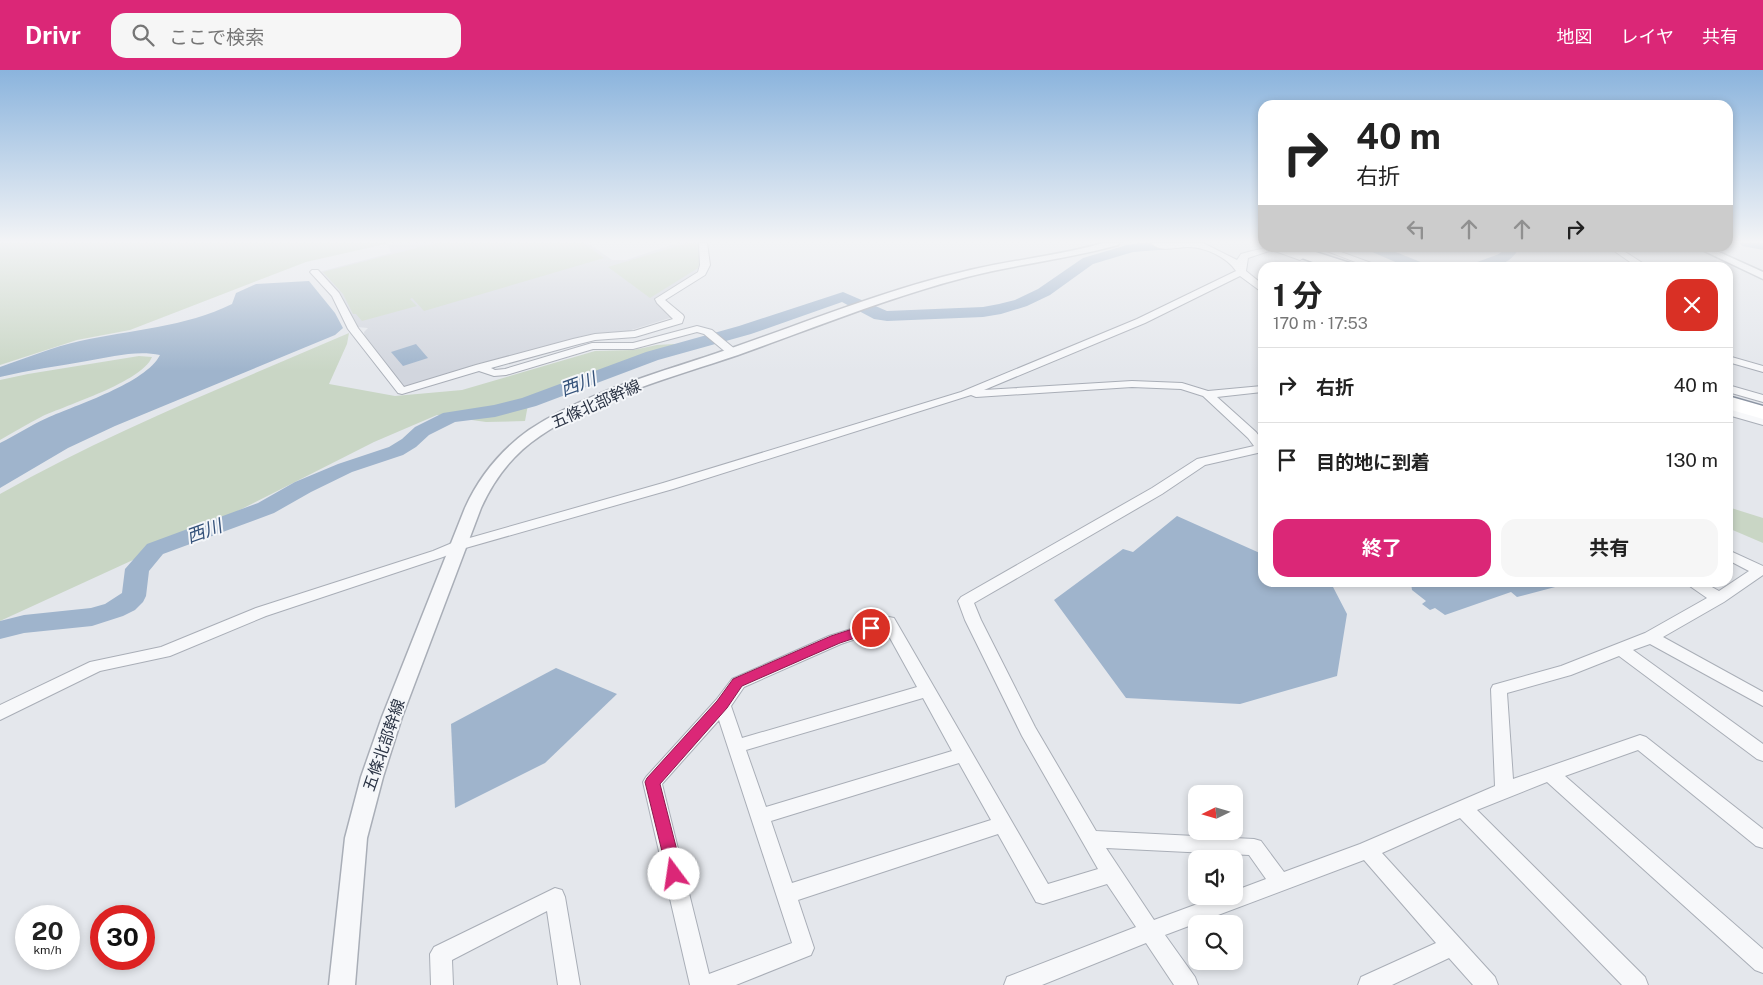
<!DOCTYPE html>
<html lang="ja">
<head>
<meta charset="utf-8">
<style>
	:root { --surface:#fff; --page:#f6f6f6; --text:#222; --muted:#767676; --line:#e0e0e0; --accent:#db2777 }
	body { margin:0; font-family:"Public Sans","Noto Sans JP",sans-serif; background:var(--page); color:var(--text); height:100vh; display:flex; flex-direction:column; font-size:19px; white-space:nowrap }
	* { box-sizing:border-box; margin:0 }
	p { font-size:16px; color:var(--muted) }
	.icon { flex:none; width:28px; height:28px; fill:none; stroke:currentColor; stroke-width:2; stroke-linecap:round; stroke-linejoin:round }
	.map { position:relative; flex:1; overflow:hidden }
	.sheet { position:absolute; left:1258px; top:192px; width:475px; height:325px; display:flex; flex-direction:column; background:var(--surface); border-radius:15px; box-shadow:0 2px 8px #0003 }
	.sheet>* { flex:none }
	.top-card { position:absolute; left:1258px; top:30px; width:475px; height:152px; border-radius:15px; box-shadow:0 2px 8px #0003; background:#fff; color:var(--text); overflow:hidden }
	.needle { width:32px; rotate:265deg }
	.controls { position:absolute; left:1188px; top:715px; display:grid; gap:10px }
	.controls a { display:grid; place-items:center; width:55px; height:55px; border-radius:10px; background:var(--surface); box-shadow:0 2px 8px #0003; font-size:25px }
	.speed { position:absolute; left:15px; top:835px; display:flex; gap:10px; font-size:25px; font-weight:700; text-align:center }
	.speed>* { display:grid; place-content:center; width:65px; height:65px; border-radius:50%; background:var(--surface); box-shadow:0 2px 8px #0003; line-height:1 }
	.speed small { font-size:12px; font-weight:400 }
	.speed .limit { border:8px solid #d22; background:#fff; color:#111 }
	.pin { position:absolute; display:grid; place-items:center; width:42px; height:42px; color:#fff; margin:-21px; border:2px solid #fff; border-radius:50%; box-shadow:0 1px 5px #0007 }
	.me { position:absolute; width:55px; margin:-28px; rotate:346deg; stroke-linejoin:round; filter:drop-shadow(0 0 4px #0008) }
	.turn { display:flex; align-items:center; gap:18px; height:105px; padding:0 15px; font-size:22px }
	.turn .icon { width:65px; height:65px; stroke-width:2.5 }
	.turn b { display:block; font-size:35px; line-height:42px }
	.lanes { display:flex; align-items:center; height:48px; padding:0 15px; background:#0003; justify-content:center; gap:25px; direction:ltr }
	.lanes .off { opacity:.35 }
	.round { display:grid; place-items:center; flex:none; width:52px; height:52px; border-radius:15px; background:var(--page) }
	.head { display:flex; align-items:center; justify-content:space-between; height:85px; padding:0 15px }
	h1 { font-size:30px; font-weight:700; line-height:38px }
	.primary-button { display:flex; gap:10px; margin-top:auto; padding:10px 15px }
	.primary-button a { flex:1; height:58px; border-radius:15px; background:var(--accent); color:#fff; font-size:20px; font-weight:700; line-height:58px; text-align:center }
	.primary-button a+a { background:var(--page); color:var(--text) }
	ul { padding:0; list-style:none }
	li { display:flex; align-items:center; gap:15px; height:75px; padding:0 15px; border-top:1px solid var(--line) }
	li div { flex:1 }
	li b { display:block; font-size:19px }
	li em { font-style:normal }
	header { display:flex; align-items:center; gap:30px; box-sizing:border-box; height:70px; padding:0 25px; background:var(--accent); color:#fff }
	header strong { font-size:24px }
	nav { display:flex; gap:28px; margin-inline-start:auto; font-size:18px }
	.search { width:350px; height:45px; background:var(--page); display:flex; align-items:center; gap:12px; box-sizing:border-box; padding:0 18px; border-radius:15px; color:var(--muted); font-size:19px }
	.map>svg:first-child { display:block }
	.built { fill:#d2d6de }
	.green { fill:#c9d6c5 }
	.water { fill:#9fb4cc }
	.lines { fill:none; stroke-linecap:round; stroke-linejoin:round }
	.river { fill:#9fb4cc; fill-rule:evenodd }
	.minor-casing { stroke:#a9aeb7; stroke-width:2 }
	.tertiary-casing { stroke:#a9aeb7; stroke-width:3 }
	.motorway-casing { stroke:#8b94a3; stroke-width:3 }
	.minor { fill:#f7f8fa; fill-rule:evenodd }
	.tertiary { fill:#f7f8fa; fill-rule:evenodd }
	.motorway { fill:#fff; fill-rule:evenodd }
	.route { fill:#db2777; stroke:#8e194d }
	.labels { text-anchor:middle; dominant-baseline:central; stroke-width:4; stroke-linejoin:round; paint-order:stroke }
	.street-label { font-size:16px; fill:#2b3445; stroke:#f4f6f9 }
	.water-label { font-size:18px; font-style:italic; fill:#34527a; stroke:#f4f6f9 }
</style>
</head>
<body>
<header>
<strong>Drivr</strong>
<div class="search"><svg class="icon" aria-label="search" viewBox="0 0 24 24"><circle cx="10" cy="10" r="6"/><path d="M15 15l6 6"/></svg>ここで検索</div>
<nav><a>地図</a><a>レイヤ</a><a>共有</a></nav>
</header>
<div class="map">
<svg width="1763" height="915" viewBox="0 0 1763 915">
	<rect width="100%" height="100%" fill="#e4e7ec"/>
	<path class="built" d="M 394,173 L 588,173 L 612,190 L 626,190 L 677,173 L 699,173 L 701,193 L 696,202 L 655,231 L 674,245 L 673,247 L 625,262 L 579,267 L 493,291 L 492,290 L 411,317 L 403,317 L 365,270 L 364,262 L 368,258 L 357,257 L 341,225 L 319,202 L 391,183 L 388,174 Z"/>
	<g class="green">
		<path d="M 0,173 L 390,173 L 306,192 L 130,260 L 77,270 L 0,295 Z"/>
		<path d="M 436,173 L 583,173 L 604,188 L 424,241 L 412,228 L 410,229 L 417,236 L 362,251 L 356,244 L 353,244 L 343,224 L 323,202 Z"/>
		<path d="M 688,173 L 698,174 L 700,191 L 698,198 L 650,228 L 608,197 Z"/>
		<path d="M 349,263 L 347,274 L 329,314 L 395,326 L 462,320 L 595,281 L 633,280 L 657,275 L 674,274 L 677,280 L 649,289 L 571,309 L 529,329 L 525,351 L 486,352 L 437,345 L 374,372 L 218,451 L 0,551 L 0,424 C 111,361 231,314 349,263 Z"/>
		<path d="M 139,286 L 152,287 C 142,312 66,335 41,347 C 27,354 14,362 0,370 L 0,310 L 28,304 Z"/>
		<path d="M 1728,437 L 1763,448 L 1763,473 L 1728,458 Z"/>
	</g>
	<g class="water">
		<path d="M 309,211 L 335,243 L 343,258 L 335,265 L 115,356 L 68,378 L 0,418 L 0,373 C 16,365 31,355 47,348 C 76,335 146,313 160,285 C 136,280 111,287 87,291 C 58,296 29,300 0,307 L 0,297 C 26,288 53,277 80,271 C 130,260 186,257 232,234 L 236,223 L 256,214 Z"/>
		<path d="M 416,274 L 428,288 L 403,296 L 391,282 Z"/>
		<path d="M 1177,446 L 1262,484 L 1262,512 L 1325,512 L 1332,515 L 1347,544 L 1337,606 L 1240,634 L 1126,628 L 1054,530 L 1123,479 L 1133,482 Z"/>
		<path d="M 1557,513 L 1559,516 L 1517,527 L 1511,522 L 1445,545 L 1435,538 L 1430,540 L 1422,534 L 1426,531 L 1412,520 L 1411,513 Z"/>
		<path d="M 556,598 L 617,624 L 545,693 L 455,738 L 451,654 Z"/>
	</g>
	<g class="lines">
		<g class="river">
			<path d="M 1141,173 L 1203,173 L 1201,176 L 1196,177 L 1133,182 L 1093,194 L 1050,225 L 1027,236 L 1001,244 L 983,247 L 887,251 L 874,249 L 842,232 L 751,264 L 658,290 L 536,336 L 495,347 L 455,352 L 429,365 L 416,377 L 403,385 L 352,402 L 311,422 L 274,443 L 163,484 L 149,501 L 146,526 L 143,532 L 135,540 L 123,546 L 92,556 L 24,563 L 0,569 L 0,551 L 24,545 L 91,538 L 105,534 L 122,523 L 125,499 L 147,474 L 258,433 L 295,412 L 338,394 L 389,377 L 402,369 L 415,357 L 443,343 L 494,335 L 522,328 L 646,282 L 739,256 L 843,222 L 887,241 L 983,237 L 999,234 L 1015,230 L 1038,219 L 1083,188 L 1127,175 Z"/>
			<path d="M 1740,173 L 1763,173 L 1763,180 L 1742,176 Z"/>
			<path d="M 1368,178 L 1386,178 L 1428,195 L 1430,198 L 1409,198 L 1370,181 Z"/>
			<path d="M 1502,178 L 1517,178 L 1518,180 C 1506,199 1487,198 1467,198 L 1469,195 L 1499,184 L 1503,180 Z"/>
		</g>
		<g class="minor-casing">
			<g id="minor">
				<path d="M 699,173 L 707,173 L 710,195 L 705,205 L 665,230 L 683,245 L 684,247 L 682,253 L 635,267 L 595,270 L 579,274 L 491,298 L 495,300 L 505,299 L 592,273 L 633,273 L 697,256 L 712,260 L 736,280 L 737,282 L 736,284 L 728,284 L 704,264 L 697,262 L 633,279 L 593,279 L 506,305 L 494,306 L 479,301 L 402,324 L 398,323 L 348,259 L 332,226 L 310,202 L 312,200 L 318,200 L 339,223 L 358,258 L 404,317 L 476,295 L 573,269 L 595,264 L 634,261 L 673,249 L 657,233 L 655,229 L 698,202 L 700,195 Z"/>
				<path d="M 1151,173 L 1203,173 L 1237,190 L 1241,184 C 1261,178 1286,172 1305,187 L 1300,190 L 1272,180 L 1248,188 L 1246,201 L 1262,214 L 1262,221 L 1259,220 L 1240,206 L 1145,253 L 984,320 L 1132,311 L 1182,313 L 1208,321 L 1262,316 L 1262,322 L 1217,327 L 1256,362 L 1262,370 L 1262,382 L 1205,395 L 1162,424 L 974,533 L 981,550 L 1035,657 L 1096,761 L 1254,769 L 1261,771 L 1284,802 L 1360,774 L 1495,716 L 1491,619 L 1493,615 L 1561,596 L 1645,563 L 1707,528 L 1684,512 L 1703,512 L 1719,521 L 1749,501 L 1728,490 L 1728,480 L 1763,496 L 1763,505 L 1724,532 L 1663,567 L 1763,622 L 1763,636 L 1650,574 L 1633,580 L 1763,674 L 1763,691 L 1757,689 L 1619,586 L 1571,605 L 1507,623 L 1513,709 L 1640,665 L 1646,667 L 1763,759 L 1763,778 L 1756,776 L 1638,680 L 1565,706 L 1763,879 L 1763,903 L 1755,900 L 1547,712 L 1477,740 L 1645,907 L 1648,915 L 1622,915 L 1460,748 L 1382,783 L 1495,907 L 1498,915 L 1473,915 L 1449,888 L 1392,915 L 1358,915 L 1361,907 L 1436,873 L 1364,790 L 1165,865 L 1195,907 L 1198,915 L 1174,915 L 1146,873 L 1042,915 L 1004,915 L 1007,907 L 1136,857 L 1107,814 L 1043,834 L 1036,832 L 998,764 L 798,830 L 814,878 L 811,885 L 736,915 L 690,915 L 643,712 L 646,707 L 716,630 L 732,609 L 829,566 L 889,547 L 894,548 L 1048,814 L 1098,799 L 1022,666 L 965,550 L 958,531 L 961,527 L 1152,418 L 1197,389 L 1254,376 L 1248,368 L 1203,326 L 1181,319 L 1132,317 L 976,327 L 971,325 L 673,419 L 462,479 L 443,487 L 266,546 L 170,586 L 100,601 L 0,650 L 0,635 L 90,592 L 161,577 L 256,538 L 433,481 L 452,473 L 663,413 L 961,322 L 1137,249 L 1236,201 C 1227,187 1205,177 1188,177 C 1176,177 1160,183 1151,173 ZM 885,559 L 917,617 L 742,668 L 731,636 L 744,617 L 841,574 ZM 923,628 L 952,681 L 766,737 L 746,680 ZM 719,650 L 792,873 L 709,904 L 662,714 ZM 959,693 L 991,750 L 792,813 L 771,751 ZM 1106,778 L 1249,785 L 1266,809 L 1234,821 L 1234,826 L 1219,826 L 1154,850 Z"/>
				<path d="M 1319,178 L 1330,178 L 1385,198 L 1371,198 Z"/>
				<path d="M 1610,178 L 1619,178 L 1644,194 L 1640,198 L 1628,198 L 1633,194 Z"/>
				<path d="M 1728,286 L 1763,296 L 1763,302 L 1728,292 Z"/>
				<path d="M 1728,315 L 1763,325 L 1763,332 L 1728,322 Z"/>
				<path d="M 1728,337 L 1763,347 L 1763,355 L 1728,345 Z"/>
				<path d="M 555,818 L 562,820 L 565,827 L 580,915 L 558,915 L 547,841 L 452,890 L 453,915 L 431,915 L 430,884 L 434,877 Z"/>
			</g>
		</g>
		<g class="tertiary-casing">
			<g id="tertiary">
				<path d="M 1103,173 L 1119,173 L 1118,175 C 1068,189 1017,194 967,207 C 889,227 814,258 738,285 C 673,307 597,327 540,366 C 513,384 494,409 481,438 L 402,647 L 383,707 L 367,768 L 355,915 L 329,915 L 345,768 L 361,707 L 382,647 L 465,438 C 479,407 501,380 529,360 C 587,321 663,302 729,279 C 807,252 885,220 966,201 C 1011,190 1058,186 1103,173 Z"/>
				<path d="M 1698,178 L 1710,178 L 1763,202 L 1763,209 Z"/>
			</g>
		</g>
		<g class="motorway-casing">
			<g id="motorway">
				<path d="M 1281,178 L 1303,178 L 1353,194 L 1355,198 L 1329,198 L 1283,181 Z"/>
				<path d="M 1728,326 L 1763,336 L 1763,349 L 1728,339 Z"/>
			</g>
		</g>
		<use href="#minor" class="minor"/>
		<use href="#tertiary" class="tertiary"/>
		<use href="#motorway" class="motorway"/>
	</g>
	<linearGradient id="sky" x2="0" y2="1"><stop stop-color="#8bb4dd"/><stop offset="0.57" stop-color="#f3f4f6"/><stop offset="1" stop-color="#f3f4f6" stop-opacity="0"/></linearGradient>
	<rect width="1763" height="301" fill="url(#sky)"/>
	<path class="route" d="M 871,553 L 876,555 L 878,558 L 876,561 L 840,573 L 742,616 L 727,638 L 660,714 L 683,804 L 680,810 L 674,812 L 669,810 L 645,712 L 647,708 L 717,631 L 733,609 L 831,566 Z"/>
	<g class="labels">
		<g class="street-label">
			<text transform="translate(596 334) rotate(-24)">五條北部幹線</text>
			<text transform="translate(384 675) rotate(-71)">五條北部幹線</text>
		</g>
		<g class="water-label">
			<text transform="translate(578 314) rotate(-20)">西川</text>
			<text transform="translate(204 461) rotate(-20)">西川</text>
		</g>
	</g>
</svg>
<div class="controls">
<a><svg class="needle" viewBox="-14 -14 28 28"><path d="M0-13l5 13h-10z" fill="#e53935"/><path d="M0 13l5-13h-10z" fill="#767676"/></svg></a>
<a><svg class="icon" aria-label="sound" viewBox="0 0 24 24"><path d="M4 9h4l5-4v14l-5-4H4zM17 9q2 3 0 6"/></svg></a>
<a><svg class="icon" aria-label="search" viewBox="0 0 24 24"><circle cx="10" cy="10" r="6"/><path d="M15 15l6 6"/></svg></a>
</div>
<div class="speed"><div>20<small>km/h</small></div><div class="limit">30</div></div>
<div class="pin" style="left:871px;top:558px;background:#d93025"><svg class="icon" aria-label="arrive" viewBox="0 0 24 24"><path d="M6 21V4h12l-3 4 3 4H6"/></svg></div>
<svg class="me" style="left:674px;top:804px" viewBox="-20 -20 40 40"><circle r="19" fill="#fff"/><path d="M0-13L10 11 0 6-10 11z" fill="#db2777"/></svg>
<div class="top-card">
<div class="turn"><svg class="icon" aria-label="right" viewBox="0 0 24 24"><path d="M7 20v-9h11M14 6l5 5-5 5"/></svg><div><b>40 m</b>右折</div></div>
<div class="lanes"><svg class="icon off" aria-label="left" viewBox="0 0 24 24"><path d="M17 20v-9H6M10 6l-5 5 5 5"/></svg><svg class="icon off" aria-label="ahead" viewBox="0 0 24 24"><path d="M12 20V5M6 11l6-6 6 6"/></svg><svg class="icon off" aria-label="ahead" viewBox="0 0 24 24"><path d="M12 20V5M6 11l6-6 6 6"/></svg><svg class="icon" aria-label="right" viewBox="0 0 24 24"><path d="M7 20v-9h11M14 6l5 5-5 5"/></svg></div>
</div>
<section class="sheet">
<div class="head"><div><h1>1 分</h1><p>170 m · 17:53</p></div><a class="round" style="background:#d93025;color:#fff"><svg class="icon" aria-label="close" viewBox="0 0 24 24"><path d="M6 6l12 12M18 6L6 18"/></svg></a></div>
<ul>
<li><svg class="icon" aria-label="right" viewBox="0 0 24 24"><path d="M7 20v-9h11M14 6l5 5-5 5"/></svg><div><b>右折</b></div><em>40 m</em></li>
<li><svg class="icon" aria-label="arrive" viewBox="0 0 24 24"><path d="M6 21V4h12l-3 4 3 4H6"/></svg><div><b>目的地に到着</b></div><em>130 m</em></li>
</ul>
<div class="primary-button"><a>終了</a><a>共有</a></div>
</section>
</div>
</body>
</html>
